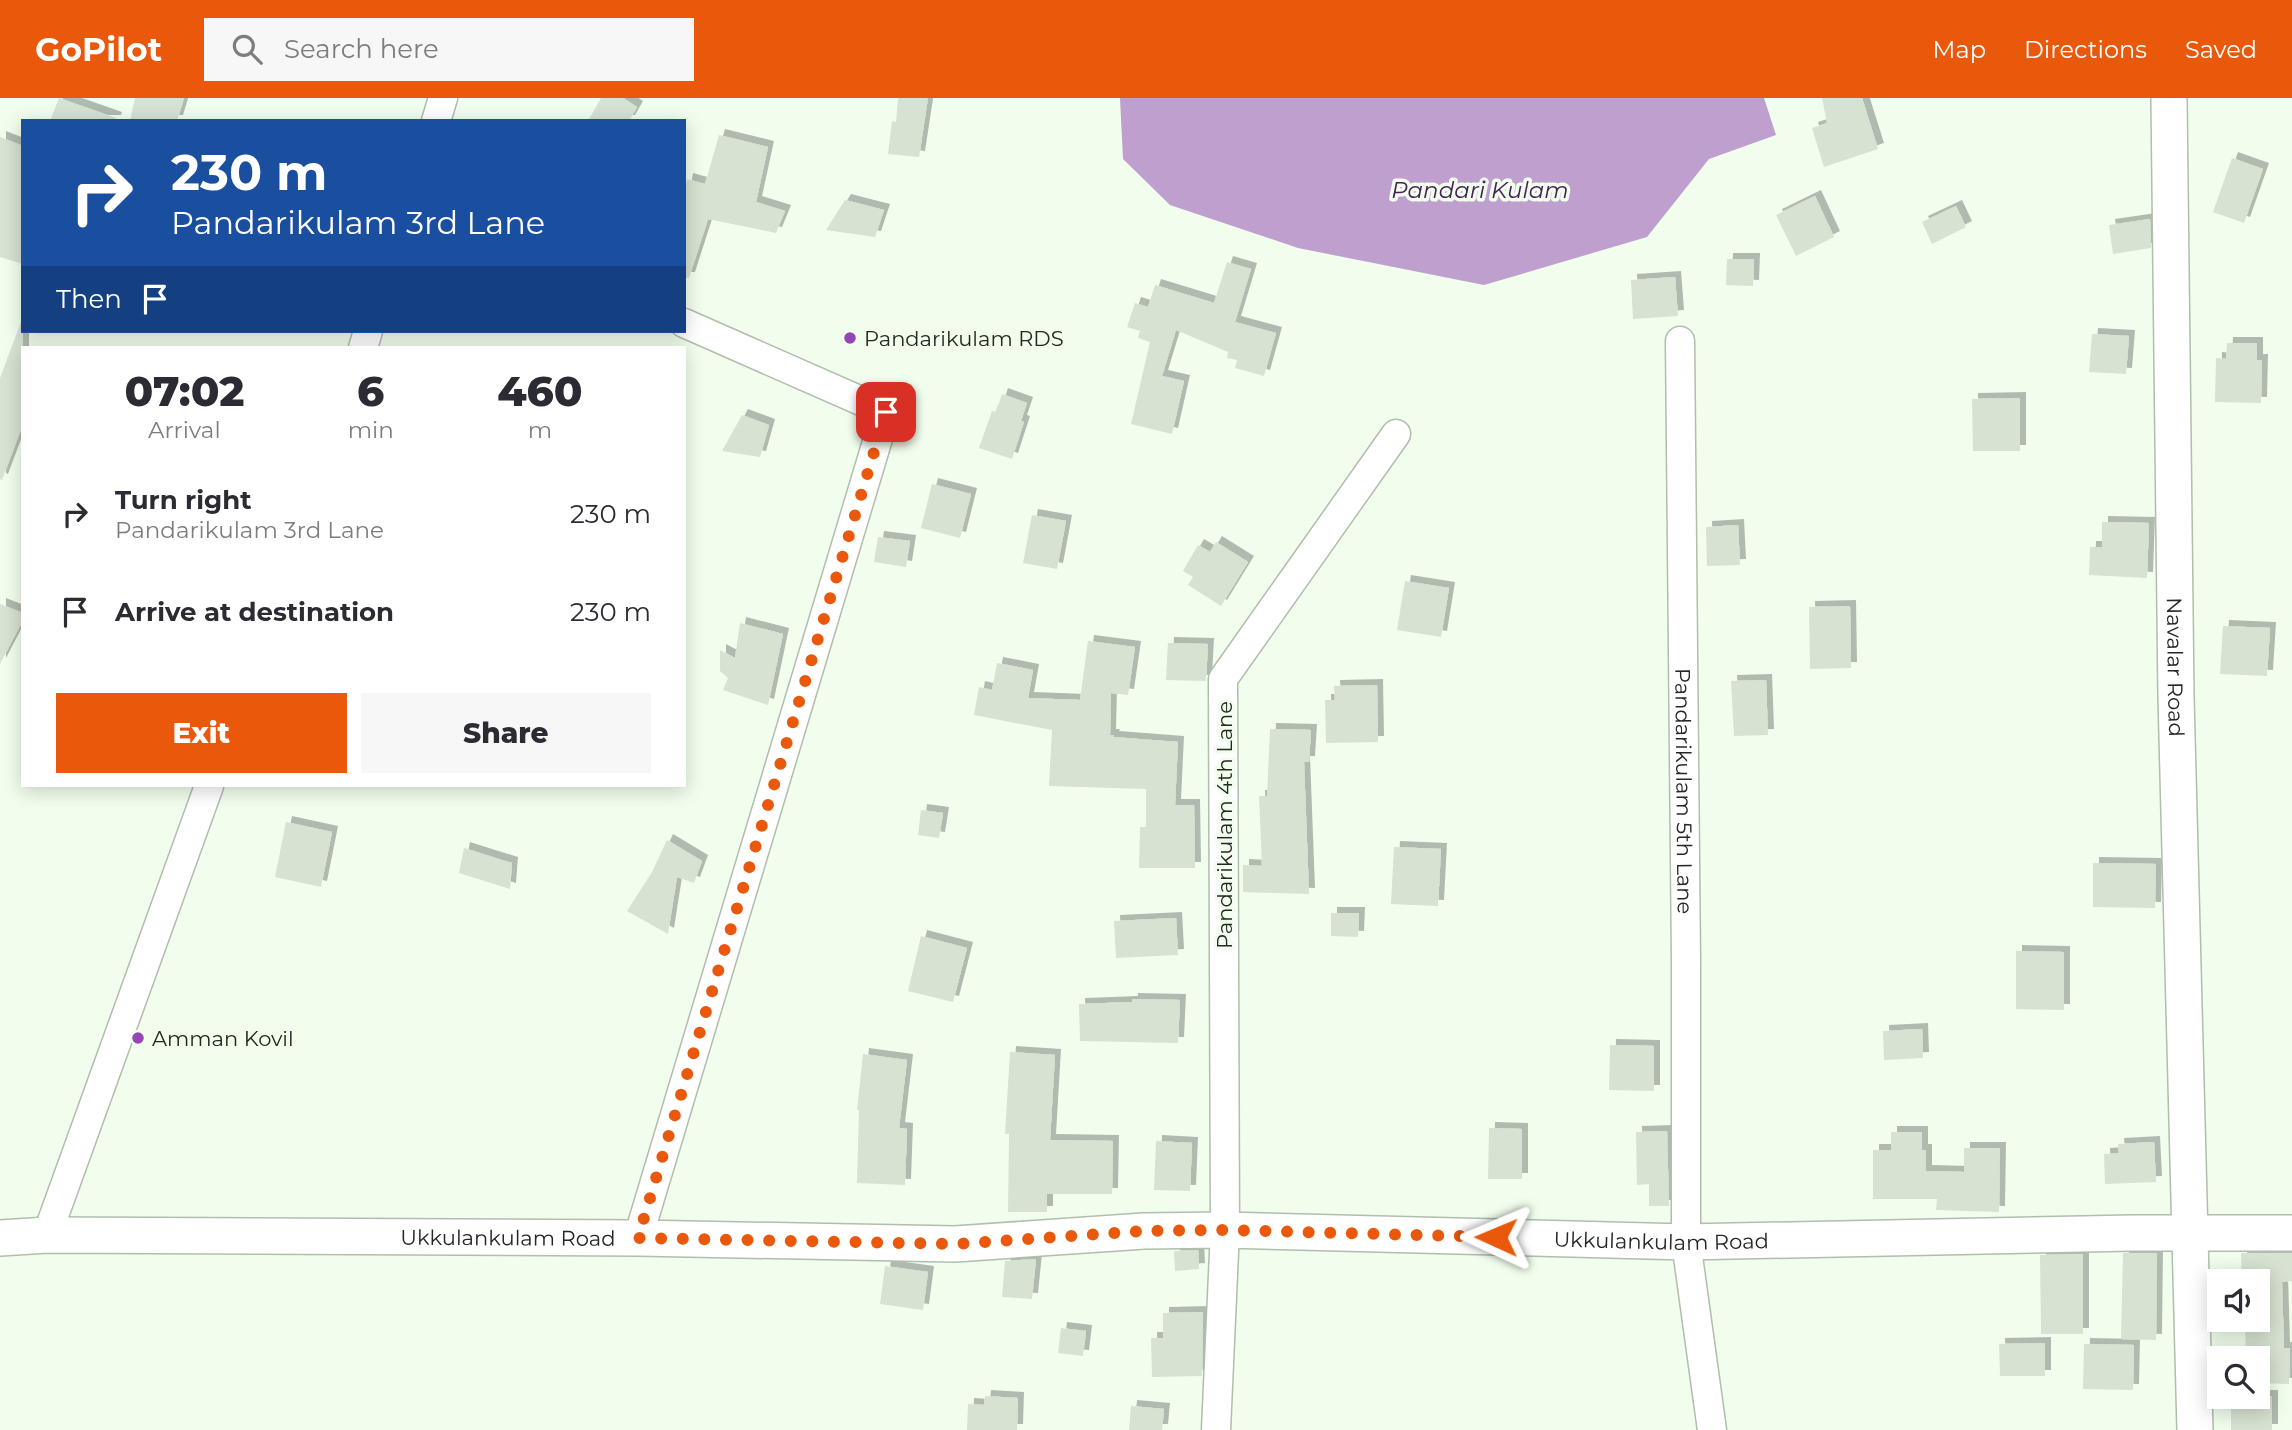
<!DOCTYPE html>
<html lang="en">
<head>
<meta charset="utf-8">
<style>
	:root { --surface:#fff; --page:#f7f7f7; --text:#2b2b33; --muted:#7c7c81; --accent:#ea580c }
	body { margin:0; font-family:Montserrat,sans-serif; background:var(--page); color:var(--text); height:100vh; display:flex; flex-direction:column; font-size:26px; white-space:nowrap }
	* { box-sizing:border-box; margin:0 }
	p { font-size:23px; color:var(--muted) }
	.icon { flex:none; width:38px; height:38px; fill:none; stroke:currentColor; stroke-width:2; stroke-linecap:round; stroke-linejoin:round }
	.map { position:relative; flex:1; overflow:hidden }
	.panel { position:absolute; left:21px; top:248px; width:665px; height:441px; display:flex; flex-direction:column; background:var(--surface); border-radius:0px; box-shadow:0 4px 18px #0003 }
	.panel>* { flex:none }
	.top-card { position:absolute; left:21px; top:21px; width:665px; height:214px; border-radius:0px; box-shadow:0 4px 18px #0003; background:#1a4fa0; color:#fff; overflow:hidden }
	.controls { position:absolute; left:2207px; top:1171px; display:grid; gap:14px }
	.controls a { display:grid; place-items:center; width:63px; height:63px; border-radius:0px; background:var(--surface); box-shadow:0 4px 18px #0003; font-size:35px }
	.pin { position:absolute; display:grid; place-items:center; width:60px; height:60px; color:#fff; margin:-30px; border-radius:14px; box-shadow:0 4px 10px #0006 }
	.me { position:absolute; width:77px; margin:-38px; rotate:271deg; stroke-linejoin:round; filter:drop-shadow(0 0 5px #0008) }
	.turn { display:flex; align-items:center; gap:24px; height:147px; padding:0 35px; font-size:32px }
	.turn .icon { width:91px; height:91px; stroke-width:2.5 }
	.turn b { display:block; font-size:49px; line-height:60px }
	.then { display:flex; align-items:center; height:66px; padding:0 35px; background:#0003; gap:14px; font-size:26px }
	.eta { display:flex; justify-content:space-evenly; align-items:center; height:119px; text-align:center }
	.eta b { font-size:42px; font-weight:800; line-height:49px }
	.cta { display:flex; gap:14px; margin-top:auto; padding:14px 35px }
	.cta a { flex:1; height:80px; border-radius:0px; background:var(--accent); color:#fff; font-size:28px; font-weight:800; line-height:80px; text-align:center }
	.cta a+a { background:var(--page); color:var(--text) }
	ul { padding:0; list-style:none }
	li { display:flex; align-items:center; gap:21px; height:98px; padding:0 35px }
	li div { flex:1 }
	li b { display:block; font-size:26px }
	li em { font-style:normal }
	header { display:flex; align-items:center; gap:42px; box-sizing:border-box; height:98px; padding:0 35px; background:var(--accent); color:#fff }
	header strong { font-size:33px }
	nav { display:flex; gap:38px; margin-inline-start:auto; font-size:24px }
	.search { width:490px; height:63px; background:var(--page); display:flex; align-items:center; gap:18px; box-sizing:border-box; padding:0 24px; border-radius:0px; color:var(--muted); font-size:26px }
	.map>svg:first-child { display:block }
	.water { fill:#be9fcd }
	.building { fill:#d6e2d2; filter:url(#shadow) }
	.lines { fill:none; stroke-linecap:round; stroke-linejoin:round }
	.minor-casing { stroke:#b1bdad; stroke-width:31 }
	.tertiary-casing { stroke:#b1bdad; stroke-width:38 }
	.minor { stroke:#fff; stroke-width:28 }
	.tertiary { stroke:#fff; stroke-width:35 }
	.route { stroke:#ea580c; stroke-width:12; stroke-dasharray:0 21.6 }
	.poi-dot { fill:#9645b5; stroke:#f1feed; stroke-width:2.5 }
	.labels { text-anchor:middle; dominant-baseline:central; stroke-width:7; stroke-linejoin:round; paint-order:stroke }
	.poi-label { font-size:21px; fill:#242822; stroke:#f1feed; text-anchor:start }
	.street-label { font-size:21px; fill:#242822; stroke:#f1feed }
	.water-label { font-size:23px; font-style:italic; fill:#482057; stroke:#f1feed }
</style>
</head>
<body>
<header>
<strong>GoPilot</strong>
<div class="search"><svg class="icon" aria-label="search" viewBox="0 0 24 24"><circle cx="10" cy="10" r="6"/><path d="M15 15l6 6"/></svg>Search here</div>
<nav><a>Map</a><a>Directions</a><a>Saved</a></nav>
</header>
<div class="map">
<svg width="2292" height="1332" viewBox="0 0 2292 1332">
	<defs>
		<filter id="shadow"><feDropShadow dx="6" dy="-6" stdDeviation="0" flood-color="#0004"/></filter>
	</defs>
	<rect width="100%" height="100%" fill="#f1feed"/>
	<path class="water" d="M 1120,0 L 1764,0 L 1776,37 L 1709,61 L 1647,139 L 1484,187 L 1298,150 L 1170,107 L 1123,61 Z"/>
	<g class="building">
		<path d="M 59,0 L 116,20 L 115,23 L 50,23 Z"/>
		<path d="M 135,0 L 184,0 L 177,23 L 130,23 Z"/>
		<path d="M 601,0 L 623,0 L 637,9 L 629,23 L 588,23 Z"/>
		<path d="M 898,0 L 928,0 L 919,59 L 888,56 L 892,23 L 896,24 Z"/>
		<path d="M 1822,0 L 1862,0 L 1878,51 L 1824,69 L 1812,30 L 1827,25 Z"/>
		<path d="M 719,37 L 768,49 L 756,104 L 785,113 L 776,135 L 708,121 L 689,180 L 684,180 L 684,99 L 687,81 L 705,86 Z"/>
		<path d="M 0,39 L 23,48 L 23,166 L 0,159 Z"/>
		<path d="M 2232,60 L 2263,71 L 2244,125 L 2213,114 Z"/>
		<path d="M 1815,98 L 1834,139 L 1796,158 L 1776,117 Z"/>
		<path d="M 845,102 L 884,112 L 875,139 L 826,132 Z"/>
		<path d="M 1956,108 L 1966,129 L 1932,146 L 1922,124 Z"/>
		<path d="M 2150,121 L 2151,150 L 2113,156 L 2109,127 Z"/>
		<path d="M 1727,161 L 1754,161 L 1753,188 L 1726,187 Z"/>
		<path d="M 1227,164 L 1251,171 L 1235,224 L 1276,235 L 1264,278 L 1235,270 L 1237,262 L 1227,260 L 1228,254 L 1176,232 L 1162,278 L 1184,283 L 1172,336 L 1131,326 L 1150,244 L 1138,240 L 1140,233 L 1127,229 L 1135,205 L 1148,209 L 1155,187 L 1214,205 Z"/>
		<path d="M 1675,179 L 1678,218 L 1633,221 L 1631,182 Z"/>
		<path d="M 21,224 L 23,225 L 23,326 L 2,382 L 0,381 L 0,280 Z"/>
		<path d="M 2092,236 L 2129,238 L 2126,276 L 2089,274 Z"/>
		<path d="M 2227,245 L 2257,245 L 2257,262 L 2262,262 L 2261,305 L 2215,304 L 2216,260 L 2226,261 Z"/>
		<path d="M 1002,296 L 1027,305 L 1021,323 L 1024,324 L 1012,361 L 979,350 L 992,313 L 996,314 Z"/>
		<path d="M 2020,300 L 2020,353 L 1973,353 L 1972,301 Z"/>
		<path d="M 742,317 L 769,327 L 760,359 L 722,353 Z"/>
		<path d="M 932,386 L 971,396 L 960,440 L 921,430 Z"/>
		<path d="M 1032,417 L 1066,423 L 1057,471 L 1023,465 Z"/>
		<path d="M 2102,424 L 2149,425 L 2147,480 L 2089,477 L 2090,449 L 2102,449 Z"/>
		<path d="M 1738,427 L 1740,467 L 1707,468 L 1706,429 Z"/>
		<path d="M 878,439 L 910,443 L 906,469 L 874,464 Z"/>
		<path d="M 1216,444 L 1248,464 L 1221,508 L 1188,487 L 1193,479 L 1183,473 L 1198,447 L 1210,454 Z"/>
		<path d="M 1405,483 L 1449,490 L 1441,539 L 1397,532 Z"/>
		<path d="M 0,506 L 23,515 L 23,522 L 0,566 Z"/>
		<path d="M 1850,508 L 1851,570 L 1810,571 L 1809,509 Z"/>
		<path d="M 740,525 L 783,536 L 768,607 L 723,592 L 728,580 L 720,573 L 720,552 L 735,560 Z"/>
		<path d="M 2223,528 L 2270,530 L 2267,578 L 2220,576 Z"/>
		<path d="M 1088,543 L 1135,549 L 1128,597 L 1111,595 L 1110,637 L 1114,637 L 1113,639 L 1178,644 L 1175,707 L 1194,707 L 1195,770 L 1139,770 L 1140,729 L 1146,729 L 1146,691 L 1049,688 L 1052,632 L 974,617 L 979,589 L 992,592 L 997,565 L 1033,572 L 1028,600 L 1080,602 Z"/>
		<path d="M 1168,545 L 1208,546 L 1206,583 L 1166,582 Z"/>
		<path d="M 1766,582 L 1768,637 L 1734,638 L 1731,583 Z"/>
		<path d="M 1377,587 L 1378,644 L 1326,645 L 1325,602 L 1335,602 L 1334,588 Z"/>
		<path d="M 1270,631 L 1311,632 L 1309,664 L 1304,664 L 1309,796 L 1243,794 L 1243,767 L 1262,768 L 1259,698 L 1267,698 Z"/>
		<path d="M 921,712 L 943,715 L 939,740 L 918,737 Z"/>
		<path d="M 286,724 L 332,734 L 321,789 L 275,779 Z"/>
		<path d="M 667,742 L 702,763 L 694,785 L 677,779 L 668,836 L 627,813 L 652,774 Z"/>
		<path d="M 1394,749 L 1441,751 L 1438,808 L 1391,806 Z"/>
		<path d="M 464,750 L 512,765 L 510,791 L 459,775 Z"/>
		<path d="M 2093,765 L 2156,766 L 2155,810 L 2093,809 Z"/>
		<path d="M 1331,815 L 1359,815 L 1358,839 L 1331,838 Z"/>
		<path d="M 1176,820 L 1178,857 L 1116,860 L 1114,823 Z"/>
		<path d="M 921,838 L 967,850 L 953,904 L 908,893 Z"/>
		<path d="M 2016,853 L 2064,854 L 2064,912 L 2016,911 Z"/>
		<path d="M 1132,901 L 1180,902 L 1178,945 L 1080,943 L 1079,906 L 1132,904 Z"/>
		<path d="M 1922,931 L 1923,960 L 1884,962 L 1883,933 Z"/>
		<path d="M 1610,947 L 1654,948 L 1654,993 L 1609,992 Z"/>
		<path d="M 1010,954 L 1055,957 L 1050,1042 L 1113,1043 L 1112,1096 L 1047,1096 L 1047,1114 L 1008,1114 L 1009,1036 L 1005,1036 Z"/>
		<path d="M 863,956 L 907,962 L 899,1030 L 907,1031 L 905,1087 L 857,1085 L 859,1012 L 857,1012 Z"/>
		<path d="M 1489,1030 L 1522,1031 L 1522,1081 L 1488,1081 Z"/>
		<path d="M 1667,1033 L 1669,1108 L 1649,1108 L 1649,1086 L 1637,1087 L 1636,1034 Z"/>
		<path d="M 1891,1034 L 1922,1034 L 1922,1052 L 1926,1052 L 1926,1073 L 1964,1074 L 1964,1050 L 2000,1050 L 1999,1114 L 1936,1112 L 1937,1101 L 1873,1101 L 1873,1052 L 1891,1052 Z"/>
		<path d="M 1156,1043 L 1192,1045 L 1190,1093 L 1154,1092 Z"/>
		<path d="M 2154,1044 L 2156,1084 L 2105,1086 L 2104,1056 L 2119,1055 L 2118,1046 Z"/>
		<path d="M 1198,1152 L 1199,1171 L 1175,1173 L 1174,1153 Z"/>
		<path d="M 2123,1155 L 2157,1155 L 2156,1242 L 2121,1241 Z"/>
		<path d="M 2241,1155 L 2292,1155 L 2292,1183 L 2282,1184 L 2284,1250 L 2290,1250 L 2289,1286 L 2258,1285 L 2258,1260 L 2246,1260 L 2245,1222 L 2258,1222 L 2258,1183 L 2242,1183 Z"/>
		<path d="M 2083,1156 L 2083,1236 L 2041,1236 L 2040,1157 Z"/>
		<path d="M 1036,1161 L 1032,1201 L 1002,1199 L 1005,1163 Z"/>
		<path d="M 885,1168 L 928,1174 L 923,1212 L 880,1206 Z"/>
		<path d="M 1203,1214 L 1202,1278 L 1152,1279 L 1151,1240 L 1163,1240 L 1163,1215 Z"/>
		<path d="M 1061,1230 L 1086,1233 L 1083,1258 L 1058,1255 Z"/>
		<path d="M 2045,1245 L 2045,1278 L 2000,1278 L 1999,1246 Z"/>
		<path d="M 2084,1246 L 2134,1247 L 2133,1292 L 2083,1291 Z"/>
		<path d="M 985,1298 L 1018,1300 L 1017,1332 L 967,1332 L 968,1306 L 984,1307 Z"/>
		<rect x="2231" y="1298" width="41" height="34"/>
		<path d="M 1131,1308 L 1164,1311 L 1162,1332 L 1129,1332 Z"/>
	</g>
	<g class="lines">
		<g class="minor-casing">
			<g id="minor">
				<path d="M 436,23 L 443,0"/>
				<path id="s1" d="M 1680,243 L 1686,864 L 1686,1144 L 1712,1332"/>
				<path d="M 363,250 L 368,233"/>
				<path d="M 47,1137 L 209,688"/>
				<path d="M 638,1140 L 886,314 L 684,225"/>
				<path d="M 1216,1332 L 1225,1132 L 1223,581 L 1396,336"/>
			</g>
		</g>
		<g class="tertiary-casing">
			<g id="tertiary">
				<path id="s2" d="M 2169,0 L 2176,599 L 2195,1332"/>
				<path id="s3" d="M 0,1140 L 47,1137 L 638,1140 L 955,1146 L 1144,1133 L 1225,1132 L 1686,1144 L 2132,1135 L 2292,1135"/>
			</g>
		</g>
		<use href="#minor" class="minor"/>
		<use href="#tertiary" class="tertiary"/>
	</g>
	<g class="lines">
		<path class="route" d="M 886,314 L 638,1140 L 955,1146 L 1144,1133 L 1224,1132 L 1496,1139"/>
	</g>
	<g class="poi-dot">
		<circle cx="850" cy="240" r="7"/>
		<circle cx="138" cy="940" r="7"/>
	</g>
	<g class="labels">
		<g class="poi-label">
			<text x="864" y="240">Pandarikulam RDS</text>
			<text x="152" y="940">Amman Kovil</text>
		</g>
		<g class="street-label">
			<text stroke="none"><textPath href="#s2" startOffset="569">Navalar Road</textPath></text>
			<text stroke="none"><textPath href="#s1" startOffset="450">Pandarikulam 5th Lane</textPath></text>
			<text transform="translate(1224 727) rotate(-90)">Pandarikulam 4th Lane</text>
			<text stroke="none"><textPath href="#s3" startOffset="508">Ukkulankulam Road</textPath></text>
			<text stroke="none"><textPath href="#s3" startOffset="1662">Ukkulankulam Road</textPath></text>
		</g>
		<g class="water-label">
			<text x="1480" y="92">Pandari Kulam</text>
		</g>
	</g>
</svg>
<div class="controls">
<a><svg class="icon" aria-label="sound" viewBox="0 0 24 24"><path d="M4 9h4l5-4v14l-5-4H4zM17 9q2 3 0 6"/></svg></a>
<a><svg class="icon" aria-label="search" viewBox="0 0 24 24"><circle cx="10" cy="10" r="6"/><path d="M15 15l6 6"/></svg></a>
</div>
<div class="pin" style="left:886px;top:314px;background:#d93025"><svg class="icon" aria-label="arrive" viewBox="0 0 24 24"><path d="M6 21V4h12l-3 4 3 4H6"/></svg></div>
<svg class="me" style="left:1496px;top:1139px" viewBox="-20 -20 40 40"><path d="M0-17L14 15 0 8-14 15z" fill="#ea580c" stroke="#fff" stroke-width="4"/></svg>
<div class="top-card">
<div class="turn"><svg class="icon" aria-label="right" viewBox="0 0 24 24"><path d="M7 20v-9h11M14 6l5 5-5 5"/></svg><div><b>230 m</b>Pandarikulam 3rd Lane</div></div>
<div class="then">Then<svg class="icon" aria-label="arrive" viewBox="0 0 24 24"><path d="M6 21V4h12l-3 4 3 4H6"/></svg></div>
</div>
<section class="panel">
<div class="eta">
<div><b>07:02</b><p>Arrival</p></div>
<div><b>6</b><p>min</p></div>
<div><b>460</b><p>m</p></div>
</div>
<ul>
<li><svg class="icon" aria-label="right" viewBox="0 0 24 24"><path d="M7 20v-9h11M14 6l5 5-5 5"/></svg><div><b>Turn right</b><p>Pandarikulam 3rd Lane</p></div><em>230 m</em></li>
<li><svg class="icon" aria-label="arrive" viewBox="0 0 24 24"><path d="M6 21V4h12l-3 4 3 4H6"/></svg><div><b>Arrive at destination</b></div><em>230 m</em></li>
</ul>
<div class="cta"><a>Exit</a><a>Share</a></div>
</section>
</div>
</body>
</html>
